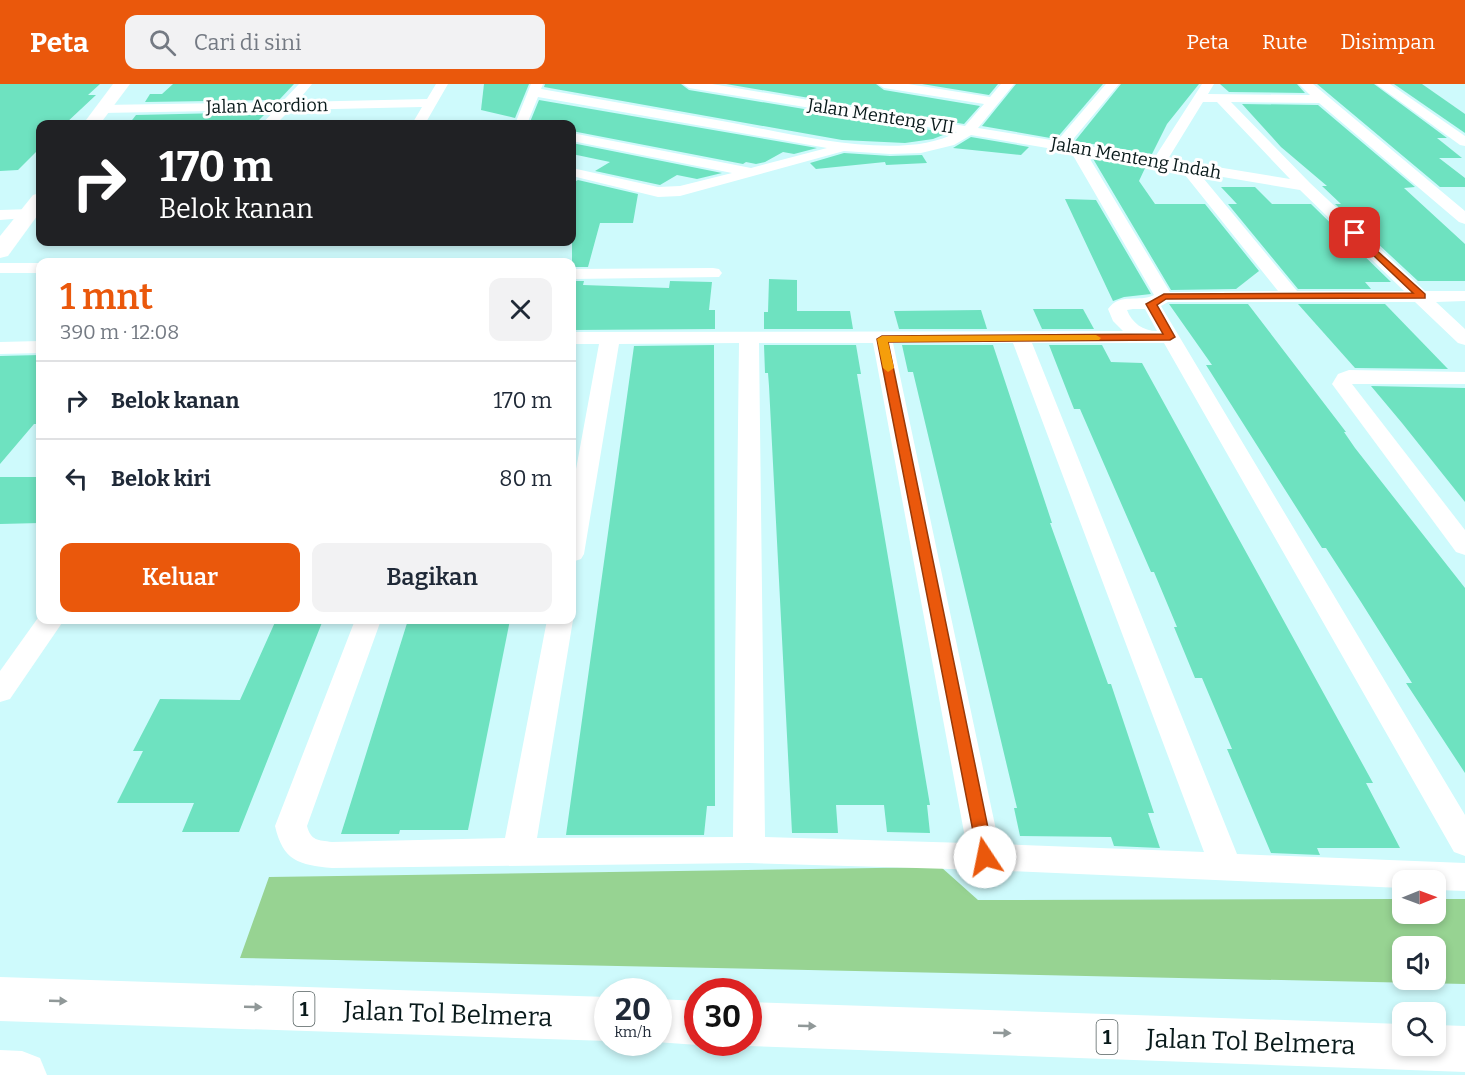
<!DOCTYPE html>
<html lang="id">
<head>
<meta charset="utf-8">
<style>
	:root { --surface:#fff; --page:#f2f2f3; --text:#1f2937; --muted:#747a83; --line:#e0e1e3; --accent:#ea580c }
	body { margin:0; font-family:Bitter,serif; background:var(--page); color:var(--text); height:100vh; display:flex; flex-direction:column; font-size:22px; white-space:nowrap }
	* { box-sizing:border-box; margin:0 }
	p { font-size:20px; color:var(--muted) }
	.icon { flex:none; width:33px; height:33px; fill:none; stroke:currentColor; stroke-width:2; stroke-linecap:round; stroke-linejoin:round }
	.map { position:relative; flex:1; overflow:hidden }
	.side { position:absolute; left:36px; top:174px; width:540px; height:366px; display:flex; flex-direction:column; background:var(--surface); border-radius:12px; box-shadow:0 3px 9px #0003 }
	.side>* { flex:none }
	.banner { position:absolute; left:36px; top:36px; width:540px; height:126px; border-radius:12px; box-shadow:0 3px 9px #0003; background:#202124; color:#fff; overflow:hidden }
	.needle { width:39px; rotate:89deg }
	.fabs { position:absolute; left:1392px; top:786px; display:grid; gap:12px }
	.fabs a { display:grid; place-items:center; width:54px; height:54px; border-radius:12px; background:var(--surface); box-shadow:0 3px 9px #0003; font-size:30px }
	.speed { position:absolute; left:594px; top:894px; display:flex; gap:12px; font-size:30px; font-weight:700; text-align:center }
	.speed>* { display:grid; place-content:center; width:78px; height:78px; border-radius:50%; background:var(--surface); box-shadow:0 3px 9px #0003; line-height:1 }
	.speed small { font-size:15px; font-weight:400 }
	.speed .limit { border:9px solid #d22; background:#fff; color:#111 }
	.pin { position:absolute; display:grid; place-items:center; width:51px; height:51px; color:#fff; margin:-26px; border-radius:12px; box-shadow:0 3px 9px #0006 }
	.me { position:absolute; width:66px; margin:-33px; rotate:349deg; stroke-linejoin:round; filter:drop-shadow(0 0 4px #0008) }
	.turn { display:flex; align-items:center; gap:21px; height:126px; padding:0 24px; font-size:27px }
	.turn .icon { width:78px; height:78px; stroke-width:2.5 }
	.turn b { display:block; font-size:42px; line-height:51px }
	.round { display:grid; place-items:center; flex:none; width:63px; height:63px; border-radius:12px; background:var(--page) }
	.head { display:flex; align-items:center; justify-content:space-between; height:102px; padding:0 24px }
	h1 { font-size:36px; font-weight:600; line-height:45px; color:var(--accent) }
	.cta { display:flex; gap:12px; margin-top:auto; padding:12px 24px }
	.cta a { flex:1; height:69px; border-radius:12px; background:var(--accent); color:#fff; font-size:24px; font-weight:600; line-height:69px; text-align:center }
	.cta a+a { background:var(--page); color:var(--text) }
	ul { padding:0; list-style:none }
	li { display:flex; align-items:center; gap:18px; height:78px; padding:0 24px; border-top:2px solid var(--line) }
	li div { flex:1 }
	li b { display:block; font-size:22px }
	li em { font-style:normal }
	header { display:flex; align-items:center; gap:36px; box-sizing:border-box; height:84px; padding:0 30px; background:var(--accent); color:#fff }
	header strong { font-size:28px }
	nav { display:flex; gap:33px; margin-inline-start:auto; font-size:21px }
	.search { width:420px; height:54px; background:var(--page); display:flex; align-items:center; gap:15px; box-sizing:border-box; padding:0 21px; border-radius:12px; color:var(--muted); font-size:22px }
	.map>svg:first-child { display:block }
	.green { fill:#97d392; fill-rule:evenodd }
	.building { fill:#6ee2c0 }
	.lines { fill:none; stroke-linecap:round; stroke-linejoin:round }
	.minor { fill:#fff; fill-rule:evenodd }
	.tertiary { fill:#fff; fill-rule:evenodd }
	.motorway { fill:#fff; fill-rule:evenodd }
	.oneway { fill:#909898 }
	.route { fill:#ea580c; stroke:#983908; stroke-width:1.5 }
	.slow { fill:#f59e0b }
	.labels { text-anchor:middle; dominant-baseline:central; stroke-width:6; stroke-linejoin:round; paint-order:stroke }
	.far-street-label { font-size:18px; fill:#091a1b; stroke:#fff }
	.shield { fill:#fff; stroke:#535f5f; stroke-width:1.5 }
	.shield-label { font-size:20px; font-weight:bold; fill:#091a1b }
	.near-street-label { font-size:26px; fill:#091a1b; stroke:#fff }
</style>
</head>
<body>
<header>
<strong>Peta</strong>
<div class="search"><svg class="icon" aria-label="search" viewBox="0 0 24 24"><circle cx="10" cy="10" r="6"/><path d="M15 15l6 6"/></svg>Cari di sini</div>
<nav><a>Peta</a><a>Rute</a><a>Disimpan</a></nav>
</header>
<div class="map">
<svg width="1465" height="991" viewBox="0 0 1465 991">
	<rect width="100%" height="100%" fill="#cefafc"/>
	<path class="green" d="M 941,783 L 978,816 L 1402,815 L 1402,830 L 1436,830 L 1436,815 L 1465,815 L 1465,900 L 240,874 L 269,793 ZM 1402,862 L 1436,862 L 1436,896 L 1402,896 Z"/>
	<g class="building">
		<path d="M 0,0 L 100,0 L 88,11 L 96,11 L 65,40 L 40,40 L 40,64 L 18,86 L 0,87 Z"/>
		<path d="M 173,0 L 294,0 L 279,16 L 145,18 L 150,10 L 162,10 Z"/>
		<path d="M 484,0 L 529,0 L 515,34 L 481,26 Z"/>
		<path d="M 545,0 L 681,0 L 689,6 L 948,49 L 933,55 L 905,59 L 842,56 L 544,3 Z"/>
		<path d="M 726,0 L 876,0 L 884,6 L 980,22 L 964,40 Z"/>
		<path d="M 922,0 L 998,0 L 989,11 Z"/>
		<path d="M 1016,0 L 1103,0 L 1056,55 L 982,42 Z"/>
		<path d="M 1121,0 L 1199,0 L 1167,40 L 1152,70 L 1075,57 Z"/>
		<path d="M 1220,0 L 1297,0 L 1305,9 L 1229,8 Z"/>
		<path d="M 1317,0 L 1374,0 L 1447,54 L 1437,54 L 1462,74 L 1439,74 L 1465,94 L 1465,103 L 1440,103 Z"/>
		<path d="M 1394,0 L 1422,0 L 1465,30 L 1465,49 Z"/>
		<path d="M 539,16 L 817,64 L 794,70 L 783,68 L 765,78 L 756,80 L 746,78 L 743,80 L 572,47 L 572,40 L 542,40 L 530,38 Z"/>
		<path d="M 1242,20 L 1318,21 L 1415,103 L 1404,104 L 1465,160 L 1465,197 L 1418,197 L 1335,120 L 1341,120 L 1322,102 L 1327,102 L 1281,63 Z"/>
		<path d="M 267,28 L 255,40 L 129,40 L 136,31 Z"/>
		<path d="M 971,53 L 1029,63 L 1021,71 L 953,64 Z"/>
		<path d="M 572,59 L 722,89 L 697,95 L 677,91 L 660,101 L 595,87 L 610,78 L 572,70 Z"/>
		<path d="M 844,69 L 890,72 L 922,71 L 927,79 L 886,81 L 885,78 L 816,85 L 810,79 Z"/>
		<path d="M 1092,73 L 1146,82 L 1139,97 L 1155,120 L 1205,120 L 1259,187 L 1236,205 L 1171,206 Z"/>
		<path d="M 578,96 L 638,110 L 633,139 L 600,139 L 588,183 L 572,183 L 572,99 Z"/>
		<path d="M 1221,103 L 1255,103 L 1272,120 L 1311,120 L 1391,198 L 1365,198 L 1371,205 L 1298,205 L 1228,120 L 1237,120 Z"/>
		<path d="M 1065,115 L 1096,116 L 1151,210 L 1124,213 L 1113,217 Z"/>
		<path d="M 769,195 L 797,196 L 797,227 L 850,227 L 853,245 L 764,245 L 764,228 L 768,228 Z"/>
		<path d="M 572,197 L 584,197 L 583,201 L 669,204 L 670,197 L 712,198 L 709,226 L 715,226 L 715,245 L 572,246 Z"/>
		<path d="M 1169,220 L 1248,220 L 1346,348 L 1344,348 L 1355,364 L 1465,504 L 1465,689 L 1406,599 L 1412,599 L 1361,518 L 1326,464 L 1322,464 L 1206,281 L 1212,281 Z"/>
		<path d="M 1298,220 L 1385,220 L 1448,285 L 1355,284 Z"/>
		<path d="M 1033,225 L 1083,225 L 1094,245 L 1042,245 Z"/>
		<path d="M 981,226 L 987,245 L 899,245 L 894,227 Z"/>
		<path d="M 714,261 L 715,722 L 707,722 L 704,751 L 566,751 L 634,262 Z"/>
		<path d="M 764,261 L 856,261 L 861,290 L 857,290 L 930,721 L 927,721 L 930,749 L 887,748 L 884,721 L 836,721 L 838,749 L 792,749 L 769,302 L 768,289 L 765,289 Z"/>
		<path d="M 902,261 L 993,261 L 1052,439 L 1050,439 L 1108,600 L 1111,600 L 1154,729 L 1148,729 L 1160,764 L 1114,762 L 1111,753 L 1020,752 L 1014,724 L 1017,724 L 913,288 L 908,288 Z"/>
		<path d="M 1049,261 L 1102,261 L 1111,278 L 1142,279 L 1373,699 L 1366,699 L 1400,764 L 1317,764 L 1320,771 L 1271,769 L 1227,665 L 1232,665 L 1202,594 L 1195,594 L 1174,543 L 1177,543 L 1154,488 L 1151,488 L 1080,325 L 1074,325 Z"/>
		<path d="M 40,271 L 40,340 L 34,340 L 0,380 L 0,272 Z"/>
		<path d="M 1371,302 L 1465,304 L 1465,418 L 1402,339 Z"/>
		<path d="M 0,393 L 40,393 L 40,439 L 0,440 Z"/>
		<path d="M 276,536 L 323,536 L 239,748 L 182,748 L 194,719 L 117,719 L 143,667 L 133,667 L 160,615 L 240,616 Z"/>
		<path d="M 408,536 L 510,536 L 468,746 L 400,746 L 399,750 L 341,750 Z"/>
	</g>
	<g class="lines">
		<g class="minor">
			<path d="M 299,0 L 312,0 L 297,18 L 427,15 L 436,0 L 448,0 L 425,40 L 412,40 L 422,23 L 290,26 L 276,40 L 262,40 L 275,26 L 102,29 L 95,25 L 102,21 L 282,18 Z"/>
			<path d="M 531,0 L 543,0 L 541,5 C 602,16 662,26 722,37 C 784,48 901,80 957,48 L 689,4 L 683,0 L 712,0 L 965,42 L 984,20 L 884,4 L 878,0 L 908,0 L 990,13 L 1001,0 L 1014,0 L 978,44 L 1057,57 L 1106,0 L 1119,0 L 1070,59 L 1155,73 L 1202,0 L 1214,0 L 1208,10 L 1310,11 L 1299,0 L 1313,0 L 1465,127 L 1465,140 L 1459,138 L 1319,19 L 1231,18 L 1310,99 L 1425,207 L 1465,207 L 1465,217 L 1436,218 L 1465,245 L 1465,261 L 1458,259 L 1415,218 L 1168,218 L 1161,222 L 1465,731 L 1465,772 L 1454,768 L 1164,259 L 1032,259 L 1237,770 L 1465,779 L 1465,807 L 1436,806 L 1436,796 L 1402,796 L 1402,804 L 985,786 L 749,779 L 332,784 C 299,781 283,777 275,742 L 355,536 L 381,536 L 307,742 C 311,757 318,756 332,758 L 505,754 L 547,536 L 572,536 L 572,533 L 573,536 L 537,754 L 733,753 L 739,259 L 619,260 L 584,470 L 581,475 L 572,478 L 572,407 L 599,260 L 572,260 L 572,248 L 1123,247 L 1113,237 L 1108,225 C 1120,208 1139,219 1154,211 L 1071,68 L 971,51 L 954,61 L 921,69 L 890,70 L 844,67 L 680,112 L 658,113 L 572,92 L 572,84 L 658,103 L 680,102 L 732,89 L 572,57 L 572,49 L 751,84 L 827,64 L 538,13 L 527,40 L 515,40 ZM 1203,18 L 1217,18 L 1290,95 L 1168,75 ZM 1087,70 L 1181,86 L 1278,207 L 1170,208 ZM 1199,89 L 1300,106 L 1404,207 L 1297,207 ZM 1133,225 L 1145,225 L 1157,247 C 1143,247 1132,239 1127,226 ZM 759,259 L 873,259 L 966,759 L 765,753 ZM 893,259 L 1013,259 L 1204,768 L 999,760 Z"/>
			<path d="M 1376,0 L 1390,0 L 1465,52 L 1465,62 L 1460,61 Z"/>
			<path d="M 31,125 L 37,127 L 39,130 L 37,133 L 0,136 L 0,126 Z"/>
			<rect x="0" y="179" width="40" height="10"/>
			<path d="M 713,184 L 719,185 L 722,189 L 719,193 L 572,195 L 572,185 Z"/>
			<path d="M 40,257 L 40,269 L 0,270 L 0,258 Z"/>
			<path d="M 1349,286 L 1465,288 L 1465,300 L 1352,300 L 1465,446 L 1465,471 L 1456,468 L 1332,300 L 1338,290 Z"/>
			<path d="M 40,531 L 40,536 L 64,536 L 10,615 L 0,618 L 0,587 Z"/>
		</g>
		<g class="tertiary">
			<path d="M 113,0 L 130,0 L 100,40 L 83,40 Z"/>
			<path d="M 40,109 L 40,128 L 8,172 L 0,174 L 0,152 L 33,111 Z"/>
		</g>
		<g class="motorway">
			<path d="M 0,893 L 608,913 L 608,957 L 0,937 Z"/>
			<path d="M 658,915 L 698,917 L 698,958 L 705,958 L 698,961 L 656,958 L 658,958 Z"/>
			<path d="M 748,918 L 1402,940 L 1402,962 L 1436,962 L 1436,941 L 1465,942 L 1465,988 L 748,962 L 738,958 L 748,958 Z"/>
			<path d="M 0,966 L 22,967 L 40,974 L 47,991 L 0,991 Z"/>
		</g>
	</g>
	<defs><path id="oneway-solid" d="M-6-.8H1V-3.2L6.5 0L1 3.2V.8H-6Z" transform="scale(1.5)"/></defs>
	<g class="oneway">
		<use href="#oneway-solid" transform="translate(58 917) rotate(2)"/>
		<use href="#oneway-solid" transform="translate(253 923) rotate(2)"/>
		<use href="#oneway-solid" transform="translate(807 942) rotate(2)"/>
		<use href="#oneway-solid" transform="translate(1002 949) rotate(2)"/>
	</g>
	<path class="route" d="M 1355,147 L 1425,210 L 1425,214 L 1166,215 L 1157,221 L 1175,253 L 1170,256 L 888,258 L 994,773 L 991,778 L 985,780 L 979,778 L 877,255 L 882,252 L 1163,250 L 1146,220 L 1164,210 L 1413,209 L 1352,151 L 1352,148 Z"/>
	<path class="slow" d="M 1096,251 L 1101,254 L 1099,256 L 888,258 L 894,284 L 888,288 L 883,284 L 877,255 L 882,252 Z"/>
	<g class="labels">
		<g class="far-street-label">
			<text transform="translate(267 22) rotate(-1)">Jalan Acordion</text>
			<text transform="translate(881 32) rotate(9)">Jalan Menteng VII</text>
			<text transform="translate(1136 74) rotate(10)">Jalan Menteng Indah</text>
		</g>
		<g class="shield">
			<rect x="293.5" y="908" width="21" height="34" rx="4.5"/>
			<rect x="1096.5" y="936" width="21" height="34" rx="4.5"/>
		</g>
		<g class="shield-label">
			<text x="304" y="925">1</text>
			<text x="1107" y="953">1</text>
		</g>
		<g class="near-street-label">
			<text transform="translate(448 930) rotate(2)">Jalan Tol Belmera</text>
			<text transform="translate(1251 958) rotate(2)">Jalan Tol Belmera</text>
		</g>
	</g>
</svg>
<div class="fabs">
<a><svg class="needle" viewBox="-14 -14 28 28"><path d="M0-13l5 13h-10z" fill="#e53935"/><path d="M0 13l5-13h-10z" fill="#747a83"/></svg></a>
<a><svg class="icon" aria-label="sound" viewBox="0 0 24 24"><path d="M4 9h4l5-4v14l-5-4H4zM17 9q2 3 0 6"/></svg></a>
<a><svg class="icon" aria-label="search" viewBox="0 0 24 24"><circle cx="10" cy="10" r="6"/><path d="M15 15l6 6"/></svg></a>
</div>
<div class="speed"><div>20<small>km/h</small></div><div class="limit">30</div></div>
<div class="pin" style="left:1355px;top:149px;background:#d93025"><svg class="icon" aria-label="arrive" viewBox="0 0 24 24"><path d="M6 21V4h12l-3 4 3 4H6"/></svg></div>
<svg class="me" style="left:985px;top:773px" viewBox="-20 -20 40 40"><circle r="19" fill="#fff"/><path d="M0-13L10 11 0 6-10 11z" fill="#ea580c"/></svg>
<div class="banner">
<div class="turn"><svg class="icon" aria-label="right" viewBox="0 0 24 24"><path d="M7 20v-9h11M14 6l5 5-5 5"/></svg><div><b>170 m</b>Belok kanan</div></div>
</div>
<section class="side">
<div class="head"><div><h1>1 mnt</h1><p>390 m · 12:08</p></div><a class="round"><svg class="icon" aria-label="close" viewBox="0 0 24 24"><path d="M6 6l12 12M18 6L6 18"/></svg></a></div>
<ul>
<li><svg class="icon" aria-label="right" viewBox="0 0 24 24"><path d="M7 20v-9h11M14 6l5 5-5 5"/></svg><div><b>Belok kanan</b></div><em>170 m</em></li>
<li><svg class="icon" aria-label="left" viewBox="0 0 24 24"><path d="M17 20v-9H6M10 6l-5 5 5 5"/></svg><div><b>Belok kiri</b></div><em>80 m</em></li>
</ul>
<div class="cta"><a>Keluar</a><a>Bagikan</a></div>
</section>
</div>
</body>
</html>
